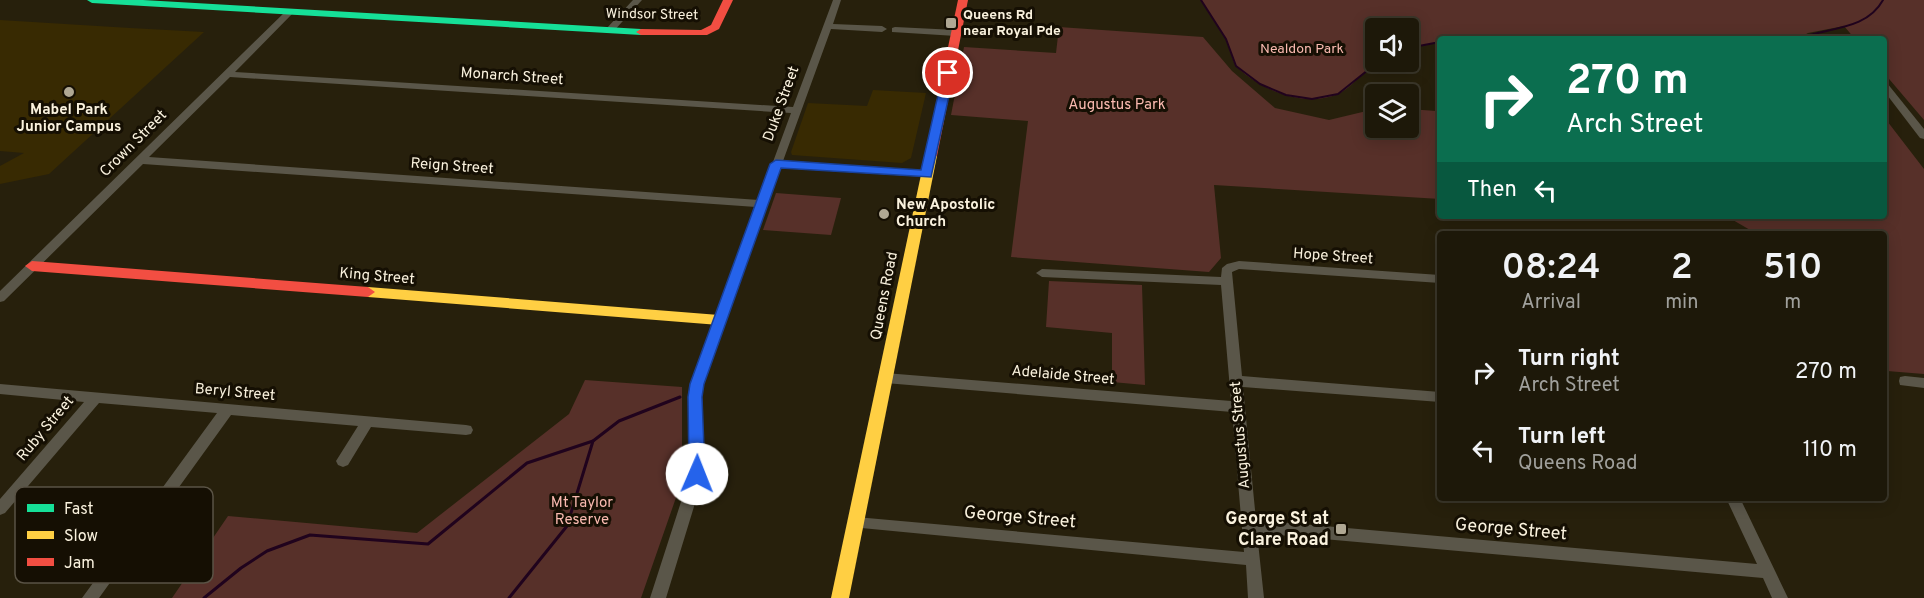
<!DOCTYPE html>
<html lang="en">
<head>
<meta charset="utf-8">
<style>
	:root { --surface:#1d1809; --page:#252112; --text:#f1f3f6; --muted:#a0a09c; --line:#3b372a }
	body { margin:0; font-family:Overpass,sans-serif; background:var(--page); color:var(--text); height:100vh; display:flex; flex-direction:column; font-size:22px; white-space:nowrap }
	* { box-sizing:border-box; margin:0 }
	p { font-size:20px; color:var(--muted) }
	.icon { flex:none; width:33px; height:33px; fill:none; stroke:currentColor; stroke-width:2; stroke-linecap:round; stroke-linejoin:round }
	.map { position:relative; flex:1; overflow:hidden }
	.side { position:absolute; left:1437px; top:231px; width:450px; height:270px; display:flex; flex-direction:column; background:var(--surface); border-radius:6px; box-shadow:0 3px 15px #0003,0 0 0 2px var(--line) }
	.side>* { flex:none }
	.banner { position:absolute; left:1437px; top:36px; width:450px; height:183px; border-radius:6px; box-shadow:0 3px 15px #0003,0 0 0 2px var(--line); background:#0b6e4f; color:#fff; overflow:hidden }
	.tools { position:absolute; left:1365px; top:18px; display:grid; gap:12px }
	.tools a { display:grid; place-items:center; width:54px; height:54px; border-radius:6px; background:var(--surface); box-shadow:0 3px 15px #0003,0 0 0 2px var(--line); font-size:30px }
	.pin { position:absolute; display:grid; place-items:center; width:51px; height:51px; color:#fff; margin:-26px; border:3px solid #fff; border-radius:50%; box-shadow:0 2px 6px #0007 }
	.me { position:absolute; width:66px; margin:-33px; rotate:1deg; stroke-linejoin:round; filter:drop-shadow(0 0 4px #0008) }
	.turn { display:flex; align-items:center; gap:21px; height:126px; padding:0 30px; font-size:27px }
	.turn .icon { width:78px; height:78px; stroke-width:2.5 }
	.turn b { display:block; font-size:42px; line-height:51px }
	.then { display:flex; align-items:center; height:57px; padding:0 30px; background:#0003; gap:12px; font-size:22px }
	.eta { display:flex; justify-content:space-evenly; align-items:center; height:102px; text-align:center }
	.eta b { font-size:36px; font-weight:600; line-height:42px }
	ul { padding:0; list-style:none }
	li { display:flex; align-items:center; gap:18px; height:78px; padding:0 30px }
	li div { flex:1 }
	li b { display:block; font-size:22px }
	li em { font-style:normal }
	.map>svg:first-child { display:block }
	.built { fill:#382a02 }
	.green { fill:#573029 }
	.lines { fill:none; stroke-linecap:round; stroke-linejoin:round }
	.stream-far1 { stroke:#20031d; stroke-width:2 }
	.stream { stroke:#20031d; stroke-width:3 }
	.street { fill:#5a5649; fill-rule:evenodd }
	.fast { fill:#16e098; fill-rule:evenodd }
	.slow { fill:#ffcf43; fill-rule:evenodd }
	.jam { fill:#f24e42; fill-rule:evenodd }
	.route { fill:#2563eb; stroke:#184099; stroke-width:1.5 }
	.poi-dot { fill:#b0a894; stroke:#150f03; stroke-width:2 }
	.labels { text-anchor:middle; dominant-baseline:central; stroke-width:6; stroke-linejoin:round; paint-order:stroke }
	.far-street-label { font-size:14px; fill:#faf2de; stroke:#150f03 }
	.far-poi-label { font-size:14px; font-weight:bold; fill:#faf2de; stroke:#150f03; text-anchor:start }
	.far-park-label { font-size:14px; fill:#fabab0; stroke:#150f03 }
	.street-label { font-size:15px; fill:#faf2de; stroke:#150f03 }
	.park-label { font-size:15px; fill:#fabab0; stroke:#150f03 }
	.poi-label { font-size:15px; font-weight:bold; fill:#faf2de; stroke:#150f03 }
	.near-street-label { font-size:18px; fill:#faf2de; stroke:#150f03 }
	.near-poi-label { font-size:18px; font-weight:bold; fill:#faf2de; stroke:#150f03; text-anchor:end }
	.key { fill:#150f03; stroke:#5a5345; stroke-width:1.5 }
	.key-label { font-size:16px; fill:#faf2de }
</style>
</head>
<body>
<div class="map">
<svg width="1924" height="598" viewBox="0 0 1924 598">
	<rect width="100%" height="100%" fill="#27200c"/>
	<g class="built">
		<path d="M 0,20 L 130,28 L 204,32 L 49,174 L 0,184 L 0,166 L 24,153 L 0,151 Z"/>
		<path d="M 873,90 L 926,93 L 911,158 L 902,163 L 792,155 L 791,152 L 808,103 L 867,106 Z"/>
	</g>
	<g class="green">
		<path d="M 1201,0 L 1924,0 L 1924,120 L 1884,73 L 1884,39 L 1855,39 L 1844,26 L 1808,33 L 1797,39 L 1440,39 L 1440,42 L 1409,48 L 1408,28 L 1376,28 L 1376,62 L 1378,62 C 1363,70 1353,87 1338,94 C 1306,108 1263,91 1239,69 C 1231,62 1231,48 1226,39 C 1218,26 1208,13 1201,0 Z"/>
		<path d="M 1059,27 L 1203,37 L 1232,71 L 1275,108 L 1329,120 L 1375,109 L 1376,128 L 1408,128 L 1409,109 L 1436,111 L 1440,108 L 1440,199 L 1214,185 L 1221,258 L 1209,272 L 1011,257 L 1028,121 L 951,115 L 964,47 L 1056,53 Z"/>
		<path d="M 1884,117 L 1924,169 L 1924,374 L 1887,371 L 1884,367 L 1884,234 L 1757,234 L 1726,216 L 1884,216 Z"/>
		<path d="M 776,193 L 841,198 L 831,235 L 763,230 Z"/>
		<path d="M 1049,281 L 1142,285 L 1145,385 L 1112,382 L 1112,333 L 1046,327 Z"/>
		<path d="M 585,380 L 682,387 L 682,473 L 679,489 L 641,598 L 172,598 L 228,516 L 417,533 L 569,414 Z"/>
	</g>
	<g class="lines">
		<g class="stream-far1">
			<path d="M 1201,0 L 1226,39 L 1236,66 L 1260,84 L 1286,95 L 1312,99 L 1338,94 L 1378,62"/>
			<path d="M 1797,39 C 1827,27 1866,31 1883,0"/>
			<path d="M 1408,48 L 1440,42"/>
		</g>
		<g class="stream">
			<path d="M 204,598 L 241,568 L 267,551 L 310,535 L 428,544 L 527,463 L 593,441 L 619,421 L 680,397"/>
			<path d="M 509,598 L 567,526 L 593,441"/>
		</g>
		<g class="street">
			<path d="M 633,0 L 642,0 L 612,33 L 606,33 L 606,29 Z"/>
			<path d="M 833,0 L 841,0 L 833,24 L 882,26 L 887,29 L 882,32 L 831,29 L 783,161 L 926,171 L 931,174 L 926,177 L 781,168 L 703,384 L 702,397 L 704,474 L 666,598 L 650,598 L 690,474 L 688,397 L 691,384 L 756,207 L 143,164 L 4,301 L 0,302 L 0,291 L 287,10 L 290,9 L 294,12 L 235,72 L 793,107 ZM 230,77 L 791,113 L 759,200 L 149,157 Z"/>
			<path d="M 895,27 L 956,30 L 961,33 L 956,36 L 892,32 L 892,28 Z"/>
			<path d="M 1884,82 L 1887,83 L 1924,129 L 1924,139 L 1920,138 L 1884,91 Z"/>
			<path d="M 1239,261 L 1440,275 L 1440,283 L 1239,269 L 1232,272 L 1242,376 L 1440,392 L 1440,402 L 1243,387 L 1256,520 L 1757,564 L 1726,498 L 1740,498 L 1788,598 L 1772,598 L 1763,578 L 1257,533 L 1264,598 L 1248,598 L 1246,565 L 851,527 L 849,523 L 851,519 L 856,517 L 1244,552 L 1232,412 L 885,383 L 880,382 L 879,378 L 880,374 L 885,373 L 1231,401 L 1221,285 L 1042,277 L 1036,273 L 1042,269 L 1221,277 L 1222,268 L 1227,264 Z"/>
			<path d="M 1905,376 L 1924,378 L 1924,388 L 1900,385 L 1899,381 L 1900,377 Z"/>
			<path d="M 0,384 L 466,425 L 471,426 L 473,430 L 471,434 L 466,435 L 371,427 L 348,465 L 343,467 L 338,465 L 336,461 L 358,426 L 231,415 L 99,598 L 82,598 L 217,413 L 99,403 L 5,513 L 0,515 L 0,499 L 84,402 L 0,394 Z"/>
		</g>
		<path class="fast" d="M 87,0 L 143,0 L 641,29 L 646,32 L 641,35 L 92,3 Z"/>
		<g class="slow">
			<path d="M 931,152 L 937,156 L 849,598 L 831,598 L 925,156 Z"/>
			<path d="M 368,287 L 719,315 L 726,320 L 719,325 L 368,297 L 361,292 Z"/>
		</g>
		<g class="jam">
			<path d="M 723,0 L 733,0 L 719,29 L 707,35 L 641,35 L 636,32 L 641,29 L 701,30 L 711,25 Z"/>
			<path d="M 958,0 L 968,0 L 937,156 L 931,160 L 925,156 Z"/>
			<path d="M 32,261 L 368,287 L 375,292 L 368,297 L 32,271 L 25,266 Z"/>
		</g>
	</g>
	<path class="route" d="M 948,69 L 954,73 L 931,177 L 781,168 L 704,384 L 702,397 L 705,474 L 702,478 L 697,480 L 691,478 L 689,474 L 688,397 L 690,384 L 770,164 L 776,160 L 921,170 L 943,73 Z"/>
	<g class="poi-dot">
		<rect x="945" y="17" width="12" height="12" rx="3"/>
		<circle cx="69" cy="92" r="6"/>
		<circle cx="884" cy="214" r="6"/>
		<rect x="1335" y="523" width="12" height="12" rx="3"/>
	</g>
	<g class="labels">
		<g class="far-street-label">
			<text transform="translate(652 15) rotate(1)">Windsor Street</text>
		</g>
		<g class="far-poi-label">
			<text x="963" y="15">Queens Rd<tspan x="963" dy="16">near Royal Pde</tspan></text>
		</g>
		<g class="far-park-label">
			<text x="1302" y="49">Nealdon Park</text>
		</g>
		<g class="street-label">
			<text transform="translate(512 77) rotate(4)">Monarch Street</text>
			<text transform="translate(782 104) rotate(-70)">Duke Street</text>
			<text transform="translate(134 144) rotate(-45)">Crown Street</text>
			<text transform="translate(452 167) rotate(4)">Reign Street</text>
			<text transform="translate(1333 257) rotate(4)">Hope Street</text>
			<text transform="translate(377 277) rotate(5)">King Street</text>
			<text transform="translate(885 296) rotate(-79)">Queens Road</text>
			<text transform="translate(1063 376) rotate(5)">Adelaide Street</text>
			<text transform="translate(235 393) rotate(5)">Beryl Street</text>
			<text transform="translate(46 429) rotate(-50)">Ruby Street</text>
			<text transform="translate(1241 435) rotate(-95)">Augustus Street</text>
		</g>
		<g class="park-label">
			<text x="1117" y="105">Augustus Park</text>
			<text x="582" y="503">Mt Taylor<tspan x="582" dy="17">Reserve</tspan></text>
		</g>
		<g class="poi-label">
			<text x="69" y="110">Mabel Park<tspan x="69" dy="17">Junior Campus</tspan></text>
			<text x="896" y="205" text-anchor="start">New Apostolic<tspan x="896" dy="17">Church</tspan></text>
		</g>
		<g class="near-street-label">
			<text transform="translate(1020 518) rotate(5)">George Street</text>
			<text transform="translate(1511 530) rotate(5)">George Street</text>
		</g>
		<g class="near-poi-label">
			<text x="1329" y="519">George St at<tspan x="1329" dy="21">Clare Road</tspan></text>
		</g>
	</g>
	<rect x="15" y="487" width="198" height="96" rx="9" class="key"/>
	<rect x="27" y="504" width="27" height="8" fill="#16e098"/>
	<rect x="27" y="531" width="27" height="8" fill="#ffcf43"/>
	<rect x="27" y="558" width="27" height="8" fill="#f24e42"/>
	<g class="key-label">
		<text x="64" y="514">Fast</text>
		<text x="64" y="541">Slow</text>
		<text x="64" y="568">Jam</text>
	</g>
</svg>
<div class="tools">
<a><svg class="icon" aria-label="sound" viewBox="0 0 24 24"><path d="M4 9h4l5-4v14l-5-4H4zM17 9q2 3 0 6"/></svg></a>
<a><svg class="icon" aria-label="layers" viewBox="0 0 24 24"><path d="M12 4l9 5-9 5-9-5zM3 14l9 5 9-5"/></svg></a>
</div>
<div class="pin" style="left:948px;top:73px;background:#d93025"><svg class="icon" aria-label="arrive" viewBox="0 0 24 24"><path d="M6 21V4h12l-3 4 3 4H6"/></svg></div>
<svg class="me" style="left:697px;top:474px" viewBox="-20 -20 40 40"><circle r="19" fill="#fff"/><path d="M0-13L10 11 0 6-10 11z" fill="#2563eb"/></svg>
<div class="banner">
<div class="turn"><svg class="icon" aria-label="right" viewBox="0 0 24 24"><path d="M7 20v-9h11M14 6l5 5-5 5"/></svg><div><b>270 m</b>Arch Street</div></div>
<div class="then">Then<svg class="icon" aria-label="left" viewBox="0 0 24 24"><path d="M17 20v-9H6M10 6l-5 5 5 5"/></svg></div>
</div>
<section class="side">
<div class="eta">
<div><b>08:24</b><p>Arrival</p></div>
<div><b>2</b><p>min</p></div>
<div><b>510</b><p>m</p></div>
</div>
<ul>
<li><svg class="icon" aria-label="right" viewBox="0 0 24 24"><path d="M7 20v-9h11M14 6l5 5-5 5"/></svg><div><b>Turn right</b><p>Arch Street</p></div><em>270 m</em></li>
<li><svg class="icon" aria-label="left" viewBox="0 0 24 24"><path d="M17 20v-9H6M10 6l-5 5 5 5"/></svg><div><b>Turn left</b><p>Queens Road</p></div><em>110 m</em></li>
</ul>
</section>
</div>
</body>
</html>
